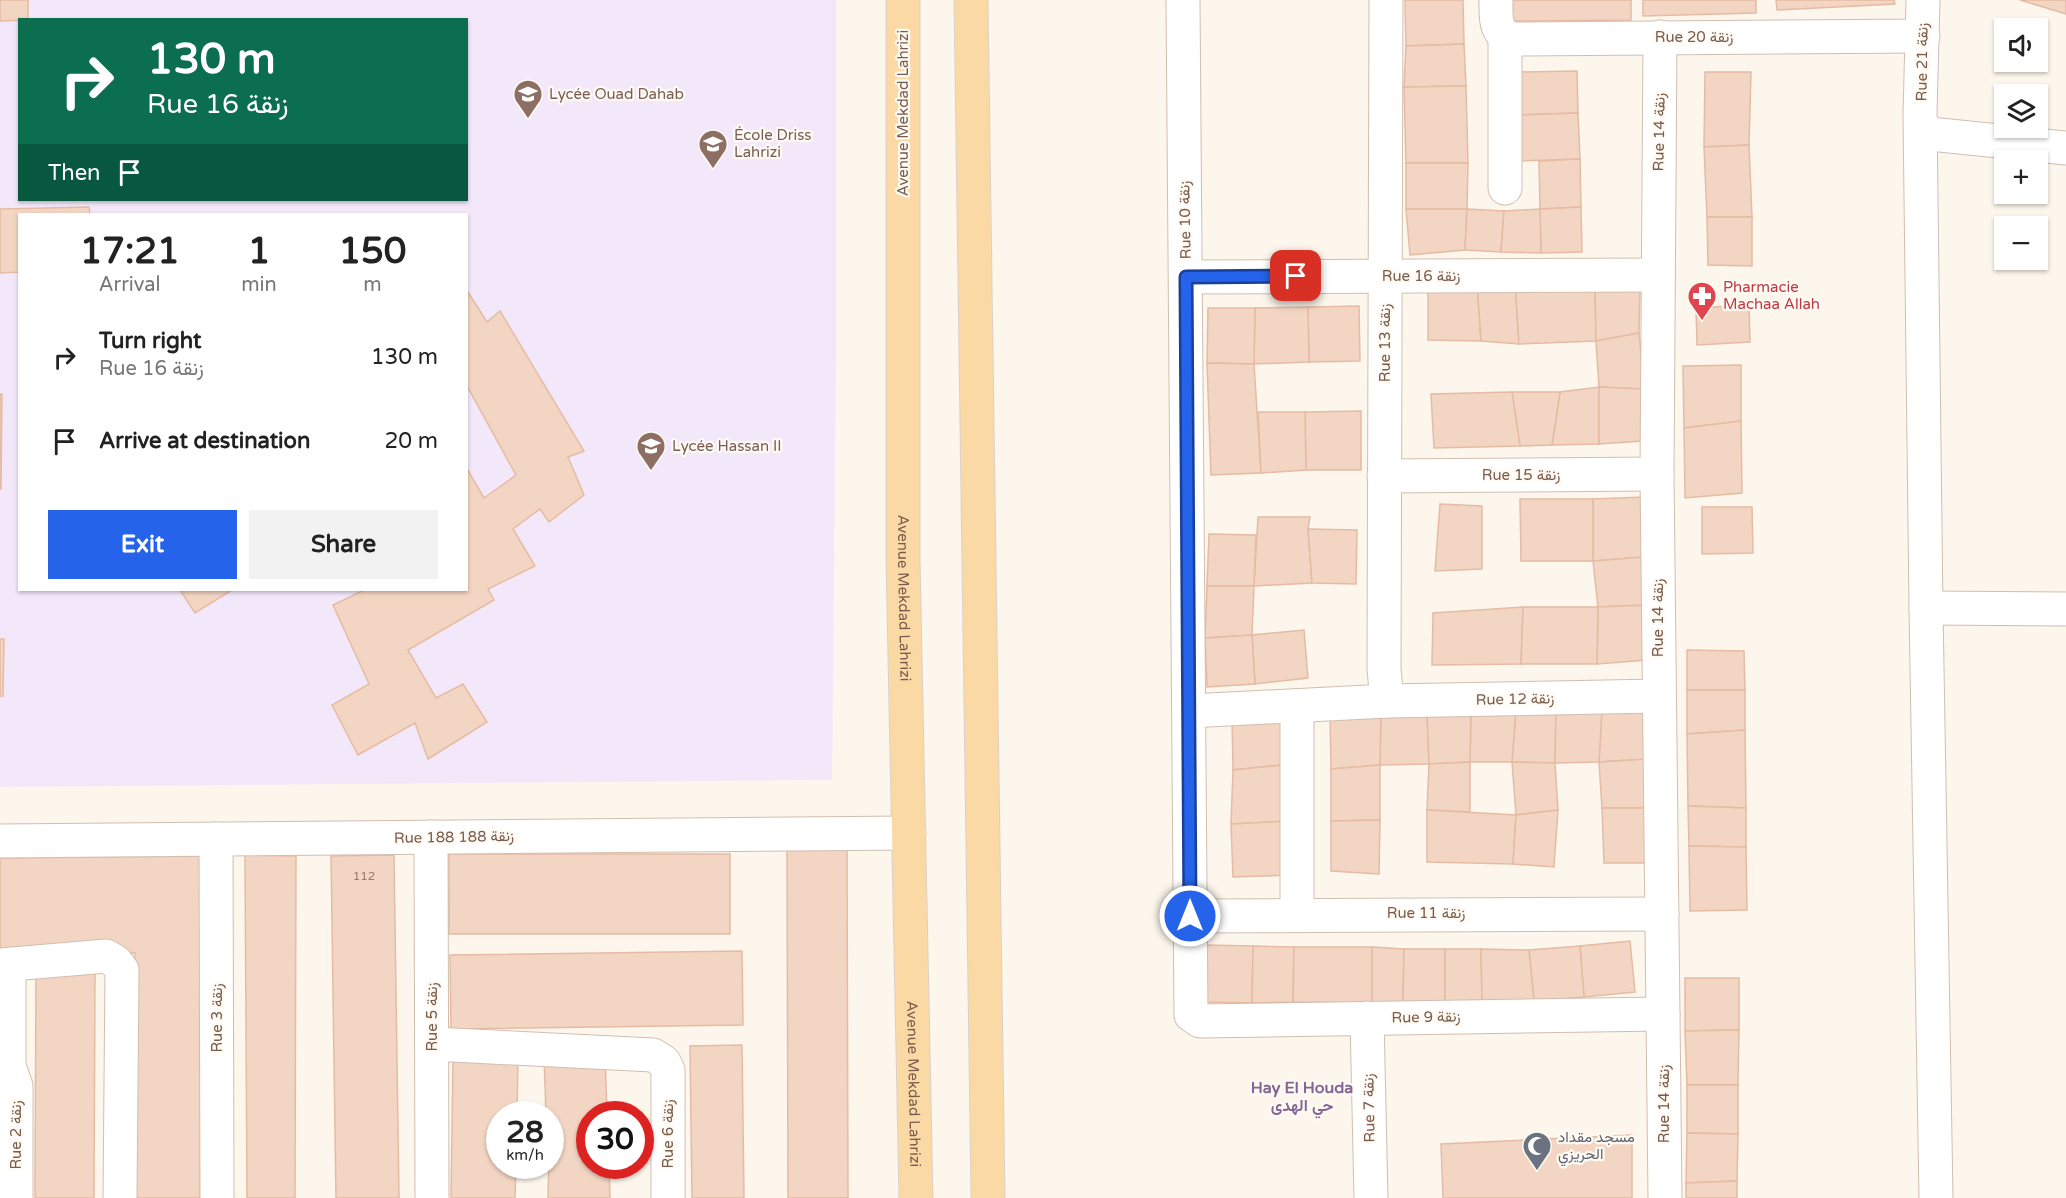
<!DOCTYPE html>
<html lang="en">
<head>
<meta charset="utf-8">
<style>
	:root { --surface:#fff; --page:#f2f2f2; --text:#222; --muted:#767676; --accent:#2563eb }
	body { margin:0; font-family:"Varela Round",Vazirmatn,sans-serif; background:var(--page); color:var(--text); height:100vh; display:flex; flex-direction:column; font-size:22px; white-space:nowrap }
	* { box-sizing:border-box; margin:0 }
	p { font-size:20px; color:var(--muted) }
	.icon { flex:none; width:33px; height:33px; fill:none; stroke:currentColor; stroke-width:2; stroke-linecap:round; stroke-linejoin:round }
	.map { position:relative; flex:1; overflow:hidden }
	.side { position:absolute; left:18px; top:213px; width:450px; height:378px; display:flex; flex-direction:column; background:var(--surface); border-radius:0px; box-shadow:0 2px 4px #0004 }
	.side>* { flex:none }
	.banner { position:absolute; left:18px; top:18px; width:450px; height:183px; border-radius:0px; box-shadow:0 2px 4px #0004; background:#0b6e4f; color:#fff; overflow:hidden }
	.controls { position:absolute; left:1994px; top:18px; display:grid; gap:12px }
	.controls a { display:grid; place-items:center; width:54px; height:54px; border-radius:0px; background:var(--surface); box-shadow:0 2px 4px #0004; font-size:30px }
	.speed { position:absolute; left:486px; top:1101px; display:flex; gap:12px; font-size:30px; font-weight:700; text-align:center }
	.speed>* { display:grid; place-content:center; width:78px; height:78px; border-radius:50%; background:var(--surface); box-shadow:0 2px 4px #0004; line-height:1 }
	.speed small { font-size:15px; font-weight:400 }
	.speed .limit { border:9px solid #d22; background:#fff; color:#111 }
	.pin { position:absolute; display:grid; place-items:center; width:51px; height:51px; color:#fff; margin:-26px; border-radius:12px; box-shadow:0 3px 9px #0006 }
	.me { position:absolute; width:66px; margin:-33px; rotate:0deg; stroke-linejoin:round; filter:drop-shadow(0 0 4px #0008) }
	.turn { display:flex; align-items:center; gap:21px; height:126px; padding:0 30px; font-size:27px }
	.turn .icon { width:78px; height:78px; stroke-width:2.5 }
	.turn b { display:block; font-size:42px; line-height:51px }
	.then { display:flex; align-items:center; height:57px; padding:0 30px; background:#0003; gap:12px; font-size:22px }
	.eta { display:flex; justify-content:space-evenly; align-items:center; height:102px; text-align:center }
	.eta b { font-size:36px; font-weight:800; line-height:42px }
	.action { display:flex; gap:12px; margin-top:auto; padding:12px 30px }
	.action a { flex:1; height:69px; border-radius:0px; background:var(--accent); color:#fff; font-size:24px; font-weight:800; line-height:69px; text-align:center }
	.action a+a { background:var(--page); color:var(--text) }
	ul { padding:0; list-style:none }
	li { display:flex; align-items:center; gap:18px; height:84px; padding:0 30px }
	li div { flex:1 }
	li b { display:block; font-size:22px }
	li em { font-style:normal }
	.map>svg:first-child { display:block }
	.education { fill:#f3e8fa; fill-rule:evenodd }
	.building { fill:#f3d5c3; stroke:#e6bba3; stroke-width:1.5 }
	.lines { fill:none; stroke-linecap:round; stroke-linejoin:round }
	.minor-casing { stroke:#d1beb0; stroke-width:35 }
	.major-casing { stroke:#dad1cd; stroke-width:35 }
	.minor { stroke:#fff; stroke-width:33 }
	.major { stroke:#fbd9a5; stroke-width:33 }
	.route-casing { stroke:#184099; stroke-width:15 }
	.route { stroke:#2563eb; stroke-width:10 }
	.labels { text-anchor:middle; dominant-baseline:central; stroke-width:4.5; stroke-linejoin:round; paint-order:stroke }
	.number-label { font-size:12px; fill:#987a6a }
	.street-label { font-size:15px; fill:#7a5c4d; stroke:#fffaf3 }
	.education-label { font-size:15px; fill:#785e54; stroke:#fffaf3; text-anchor:start }
	.health-label { font-size:15px; fill:#be3a42; stroke:#fffaf3; text-anchor:start }
	.worship-label { font-size:15px; fill:#5b616d; stroke:#fffaf3; text-anchor:start }
	.neighbourhood-label { font-size:16px; font-weight:bold; fill:#846695; stroke:#fffaf3 }
</style>
</head>
<body>
<div class="map">
<svg width="2066" height="1198" viewBox="0 0 2066 1198">
	<rect width="100%" height="100%" fill="#fdf6ec"/>
	<path class="education" d="M 0,0 L 836,0 L 836,354 L 832,780 L 0,787 ZM 20,20 L 466,20 L 466,200 L 20,200 ZM 20,214 L 466,214 L 466,590 L 20,590 Z"/>
	<g class="building">
		<path d="M 0,0 L 28,0 L 28,20 L 0,21 Z"/>
		<path d="M 1405,0 L 1463,0 L 1464,44 L 1406,46 Z"/>
		<path d="M 1512,0 L 1631,0 L 1631,20 L 1512,21 Z"/>
		<path d="M 1643,0 L 1756,0 L 1756,13 L 1643,16 Z"/>
		<path d="M 1776,0 L 1894,0 L 1895,4 L 1777,10 Z"/>
		<path d="M 2020,0 L 2066,0 L 2066,14 Z"/>
		<path d="M 1464,44 L 1466,86 L 1404,87 L 1406,46 Z"/>
		<path d="M 1577,71 L 1578,113 L 1517,115 L 1517,72 Z"/>
		<path d="M 1705,72 L 1751,72 L 1749,145 L 1704,147 Z"/>
		<path d="M 1466,86 L 1468,163 L 1406,163 L 1404,87 Z"/>
		<path d="M 1578,113 L 1580,159 L 1515,161 L 1517,115 Z"/>
		<path d="M 1749,145 L 1752,217 L 1707,217 L 1704,147 Z"/>
		<path d="M 1580,159 L 1581,207 L 1540,209 L 1539,161 Z"/>
		<path d="M 1406,163 L 1468,163 L 1467,209 L 1406,209 Z"/>
		<path d="M 89,207 L 90,214 L 20,214 L 20,272 L 0,273 L 0,209 Z"/>
		<path d="M 1581,207 L 1582,252 L 1541,253 L 1540,209 Z"/>
		<path d="M 1406,209 L 1467,209 L 1465,250 L 1410,255 Z"/>
		<path d="M 1467,209 L 1504,211 L 1501,252 L 1465,250 Z"/>
		<path d="M 1540,209 L 1541,253 L 1501,252 L 1504,211 Z"/>
		<path d="M 1707,217 L 1752,217 L 1752,266 L 1708,265 Z"/>
		<path d="M 1477,282 L 1481,341 L 1428,340 L 1428,286 Z"/>
		<path d="M 1477,282 L 1515,282 L 1519,344 L 1481,341 Z"/>
		<path d="M 1515,282 L 1595,286 L 1596,341 L 1519,344 Z"/>
		<path d="M 1595,286 L 1640,289 L 1639,333 L 1596,341 Z"/>
		<path d="M 466,289 L 487,322 L 500,311 L 584,451 L 568,457 L 584,495 L 549,522 L 540,509 L 513,529 L 535,566 L 488,589 L 494,600 L 408,650 L 436,698 L 463,684 L 487,722 L 428,759 L 415,723 L 358,755 L 332,705 L 369,684 L 333,605 L 364,590 L 466,590 L 466,467 L 484,498 L 516,475 L 466,384 Z"/>
		<path d="M 1749,305 L 1750,342 L 1697,345 L 1696,308 Z"/>
		<path d="M 1359,306 L 1360,361 L 1309,362 L 1308,307 Z"/>
		<path d="M 1308,307 L 1309,362 L 1254,364 L 1255,308 Z"/>
		<path d="M 1208,308 L 1255,308 L 1254,364 L 1207,363 Z"/>
		<path d="M 1639,333 L 1644,389 L 1599,387 L 1596,341 Z"/>
		<path d="M 1207,363 L 1254,364 L 1261,473 L 1211,475 Z"/>
		<path d="M 1741,365 L 1741,421 L 1684,428 L 1683,366 Z"/>
		<path d="M 1599,387 L 1599,444 L 1552,445 L 1560,392 Z"/>
		<path d="M 1599,387 L 1644,389 L 1643,441 L 1599,444 Z"/>
		<path d="M 1512,392 L 1560,392 L 1552,445 L 1520,446 Z"/>
		<path d="M 1512,392 L 1520,446 L 1434,448 L 1431,394 Z"/>
		<path d="M 0,394 L 2,394 L 1,489 L 0,489 Z"/>
		<path d="M 1361,411 L 1361,470 L 1306,470 L 1305,412 Z"/>
		<path d="M 1258,412 L 1305,412 L 1306,470 L 1261,473 Z"/>
		<path d="M 1741,421 L 1742,493 L 1685,498 L 1684,428 Z"/>
		<path d="M 1644,497 L 1644,557 L 1593,561 L 1593,499 Z"/>
		<path d="M 1520,499 L 1593,499 L 1593,561 L 1521,561 Z"/>
		<path d="M 1440,504 L 1482,506 L 1482,569 L 1435,571 Z"/>
		<path d="M 1702,507 L 1752,507 L 1753,553 L 1702,554 Z"/>
		<path d="M 1258,517 L 1310,517 L 1308,529 L 1312,583 L 1254,586 Z"/>
		<path d="M 1308,529 L 1357,530 L 1356,584 L 1312,583 Z"/>
		<path d="M 1209,534 L 1256,535 L 1254,586 L 1207,586 Z"/>
		<path d="M 1644,557 L 1648,605 L 1598,607 L 1593,561 Z"/>
		<path d="M 1207,586 L 1254,586 L 1252,635 L 1205,638 Z"/>
		<path d="M 180,590 L 232,590 L 195,613 Z"/>
		<path d="M 1648,605 L 1648,660 L 1597,664 L 1598,607 Z"/>
		<path d="M 1523,607 L 1521,664 L 1432,665 L 1433,613 Z"/>
		<path d="M 1523,607 L 1598,607 L 1597,664 L 1521,664 Z"/>
		<path d="M 1304,630 L 1308,678 L 1255,684 L 1252,635 Z"/>
		<path d="M 1252,635 L 1255,684 L 1207,687 L 1205,638 Z"/>
		<path d="M 0,639 L 4,639 L 3,696 L 0,696 Z"/>
		<path d="M 1687,650 L 1744,651 L 1745,690 L 1687,690 Z"/>
		<path d="M 1687,690 L 1745,690 L 1745,730 L 1687,734 Z"/>
		<path d="M 1648,707 L 1647,759 L 1599,762 L 1602,709 Z"/>
		<path d="M 1556,708 L 1555,763 L 1512,762 L 1516,709 Z"/>
		<path d="M 1556,708 L 1602,709 L 1599,762 L 1555,763 Z"/>
		<path d="M 1516,709 L 1512,762 L 1470,762 L 1471,712 Z"/>
		<path d="M 1381,711 L 1427,713 L 1429,764 L 1380,765 Z"/>
		<path d="M 1381,711 L 1380,765 L 1331,769 L 1330,717 Z"/>
		<path d="M 1471,712 L 1470,762 L 1429,764 L 1427,713 Z"/>
		<path d="M 1232,718 L 1292,719 L 1293,764 L 1233,770 Z"/>
		<path d="M 1745,730 L 1746,808 L 1688,806 L 1687,734 Z"/>
		<path d="M 1647,759 L 1649,808 L 1602,808 L 1599,762 Z"/>
		<path d="M 1470,762 L 1470,812 L 1427,810 L 1429,764 Z"/>
		<path d="M 1512,762 L 1555,763 L 1558,810 L 1516,815 Z"/>
		<path d="M 1293,764 L 1293,821 L 1231,824 L 1233,770 Z"/>
		<path d="M 1380,765 L 1380,820 L 1331,821 L 1331,769 Z"/>
		<path d="M 1688,806 L 1746,808 L 1746,847 L 1689,846 Z"/>
		<path d="M 1602,808 L 1649,808 L 1650,863 L 1604,863 Z"/>
		<path d="M 1427,810 L 1516,815 L 1513,864 L 1427,862 Z"/>
		<path d="M 1558,810 L 1554,867 L 1513,864 L 1516,815 Z"/>
		<path d="M 1380,820 L 1379,874 L 1331,871 L 1331,821 Z"/>
		<path d="M 1293,821 L 1290,875 L 1233,877 L 1231,824 Z"/>
		<path d="M 787,843 L 847,843 L 848,1198 L 788,1198 Z"/>
		<path d="M 1689,846 L 1746,847 L 1747,910 L 1690,911 Z"/>
		<rect x="449" y="854" width="281" height="80"/>
		<path d="M 245,855 L 296,856 L 295,1198 L 247,1198 Z"/>
		<path d="M 394,855 L 399,1198 L 336,1198 L 331,856 Z"/>
		<path d="M 200,856 L 200,1198 L 134,1198 L 135,953 L 0,955 L 0,858 Z"/>
		<path d="M 1630,941 L 1635,992 L 1584,997 L 1580,946 Z"/>
		<path d="M 1205,945 L 1253,946 L 1252,1003 L 1204,1002 Z"/>
		<path d="M 1253,946 L 1294,947 L 1293,1002 L 1252,1003 Z"/>
		<path d="M 1580,946 L 1584,997 L 1534,1001 L 1529,950 Z"/>
		<path d="M 1294,947 L 1372,947 L 1372,1003 L 1293,1002 Z"/>
		<path d="M 1372,947 L 1404,949 L 1403,1002 L 1372,1003 Z"/>
		<path d="M 1404,949 L 1445,949 L 1445,1002 L 1403,1002 Z"/>
		<path d="M 1445,949 L 1481,949 L 1482,1000 L 1445,1002 Z"/>
		<path d="M 1481,949 L 1529,950 L 1534,1001 L 1482,1000 Z"/>
		<path d="M 742,951 L 743,1025 L 451,1029 L 450,955 Z"/>
		<path d="M 36,972 L 95,972 L 94,1198 L 35,1198 Z"/>
		<path d="M 1685,978 L 1739,978 L 1739,1030 L 1685,1031 Z"/>
		<path d="M 1739,1030 L 1738,1085 L 1687,1085 L 1685,1031 Z"/>
		<path d="M 742,1045 L 744,1198 L 692,1198 L 690,1046 Z"/>
		<path d="M 605,1054 L 607,1114 L 590,1114 L 590,1166 L 609,1166 L 610,1198 L 548,1198 L 550,1114 L 546,1114 L 544,1056 Z"/>
		<path d="M 453,1059 L 518,1060 L 517,1114 L 500,1114 L 500,1166 L 516,1166 L 515,1198 L 451,1198 Z"/>
		<path d="M 1687,1085 L 1738,1085 L 1738,1134 L 1687,1133 Z"/>
		<path d="M 1687,1133 L 1738,1134 L 1737,1181 L 1686,1183 Z"/>
		<path d="M 1632,1135 L 1632,1198 L 1443,1198 L 1441,1144 Z"/>
		<path d="M 1737,1181 L 1737,1198 L 1686,1198 L 1686,1183 Z"/>
	</g>
	<g class="lines">
		<g class="minor-casing">
			<g id="minor">
				<path d="M 1183,0 L 1191,1015 L 1200,1021 L 1663,1014"/>
				<path d="M 1386,0 L 1384,669 L 1387,701 L 1659,696"/>
				<path d="M 1496,0 C 1496,17 1494,34 1513,39 L 1923,36"/>
				<path d="M 1923,0 L 1920,114 L 1926,608 L 1936,1198"/>
				<path d="M 1660,37 L 1657,474 L 1665,1198"/>
				<path d="M 1922,125 L 1930,134 L 2066,148"/>
				<path d="M 1505,188 L 1505,37"/>
				<path d="M 1186,277 L 1657,275"/>
				<path d="M 1384,476 L 1657,474"/>
				<path d="M 1926,608 L 2066,609"/>
				<path d="M 1189,711 L 1387,701"/>
				<path d="M 431,837 L 432,1198"/>
				<path d="M 216,839 L 217,1198"/>
				<path d="M 0,841 L 909,833"/>
				<path d="M 1297,913 L 1297,706"/>
				<path d="M 1190,916 L 1662,914"/>
				<path d="M 0,965 L 106,956 L 116,962 L 122,970 L 120,1198"/>
				<path d="M 9,965 L 9,1066 L 16,1086 L 16,1198"/>
				<path d="M 1367,1018 L 1371,1198"/>
				<path d="M 432,1044 L 653,1055 L 664,1062 L 668,1070 L 668,1198"/>
			</g>
		</g>
		<g class="major-casing">
			<g id="major">
				<path id="s1" d="M 903,0 L 903,558 L 916,1198"/>
				<path d="M 971,0 L 988,1198"/>
			</g>
		</g>
		<use href="#minor" class="minor"/>
		<use href="#major" class="major"/>
	</g>
	<g class="lines">
		<g class="route-casing">
			<path id="route" d="M 1190,916 L 1186,277 L 1296,276"/>
		</g>
		<use href="#route" class="route"/>
	</g>
	<defs>
		<g id="school-pin" transform="scale(1.5)"><path d="M0 17L-7.5 6A9.5 9.5 0 1 1 7.5 6Z" fill="#8d6e63" stroke="#fffaf3"/><path d="M0-5L7-2L0 1L-7-2ZM-4 1L0 2.5L4 1V4Q0 6-4 4Z" fill="#fff"/></g>
		<g id="pharmacy-pin" transform="scale(1.5)"><path d="M0 17L-7.5 6A9.5 9.5 0 1 1 7.5 6Z" fill="#e0444e" stroke="#fffaf3"/><path d="M-2-6h4v4h4v4h-4v4h-4v-4h-4v-4h4Z" fill="#fff"/></g>
		<g id="mosque-pin" transform="scale(1.5)"><path d="M0 17L-7.5 6A9.5 9.5 0 1 1 7.5 6Z" fill="#6b7280" stroke="#fffaf3"/><path d="M3.5-4.9A6 6 0 1 0 3.5 4.9A5 5 0 1 1 3.5-4.9Z" fill="#fff"/></g>
	</defs>
	<g fill-rule="evenodd">
		<use href="#school-pin" x="528" y="94"/>
		<use href="#school-pin" x="713" y="144"/>
		<use href="#pharmacy-pin" x="1702" y="296"/>
		<use href="#school-pin" x="651" y="446"/>
		<use href="#mosque-pin" x="1537" y="1146"/>
	</g>
	<g class="labels">
		<g class="number-label">
			<text x="364" y="876">112</text>
		</g>
		<g class="street-label">
			<text x="1694" y="37">Rue 20 زنقة</text>
			<text transform="translate(1922 62) rotate(-89)">Rue 21 زنقة</text>
			<text transform="translate(903 113) rotate(-90)">Avenue Mekdad Lahrizi</text>
			<text transform="translate(1659 132) rotate(-89)">Rue 14 زنقة</text>
			<text transform="translate(1185 220) rotate(-91)">Rue 10 زنقة</text>
			<text x="1421" y="276">Rue 16 زنقة</text>
			<text transform="translate(1385 343) rotate(-90)">Rue 13 زنقة</text>
			<text x="1521" y="475">Rue 15 زنقة</text>
			<text stroke="none"><textPath href="#s1" startOffset="598">Avenue Mekdad Lahrizi</textPath></text>
			<text transform="translate(1658 618) rotate(-90)">Rue 14 زنقة</text>
			<text transform="translate(1515 699) rotate(-1)">Rue 12 زنقة</text>
			<text transform="translate(454 837) rotate(-1)">Rue 188 زنقة 188</text>
			<text x="1426" y="913">Rue 11 زنقة</text>
			<text transform="translate(432 1017) rotate(-90)">Rue 5 زنقة</text>
			<text transform="translate(1426 1017) rotate(-1)">Rue 9 زنقة</text>
			<text transform="translate(217 1018) rotate(-90)">Rue 3 زنقة</text>
			<text stroke="none"><textPath href="#s1" startOffset="1084">Avenue Mekdad Lahrizi</textPath></text>
			<text transform="translate(1664 1104) rotate(-90)">Rue 14 زنقة</text>
			<text transform="translate(1369 1108) rotate(-91)">Rue 7 زنقة</text>
			<text transform="translate(668 1134) rotate(-90)">Rue 6 زنقة</text>
			<text transform="translate(16 1135) rotate(-90)">Rue 2 زنقة</text>
		</g>
		<g class="education-label">
			<text x="549" y="94">Lycée Ouad Dahab</text>
			<text x="734" y="135">École Driss<tspan x="734" dy="17">Lahrizi</tspan></text>
			<text x="672" y="446">Lycée Hassan II</text>
		</g>
		<g class="health-label">
			<text x="1723" y="287">Pharmacie<tspan x="1723" dy="17">Machaa Allah</tspan></text>
		</g>
		<g class="worship-label">
			<text x="1558" y="1137">مسجد مقداد<tspan x="1558" dy="17">الحريزي</tspan></text>
		</g>
		<g class="neighbourhood-label">
			<text x="1302" y="1088">Hay El Houda<tspan x="1302" dy="18">حي الهدى</tspan></text>
		</g>
	</g>
</svg>
<div class="controls">
<a><svg class="icon" aria-label="sound" viewBox="0 0 24 24"><path d="M4 9h4l5-4v14l-5-4H4zM17 9q2 3 0 6"/></svg></a>
<a><svg class="icon" aria-label="layers" viewBox="0 0 24 24"><path d="M12 4l9 5-9 5-9-5zM3 14l9 5 9-5"/></svg></a>
<a>+</a>
<a>−</a>
</div>
<div class="speed"><div>28<small>km/h</small></div><div class="limit">30</div></div>
<div class="pin" style="left:1296px;top:276px;background:#d93025"><svg class="icon" aria-label="arrive" viewBox="0 0 24 24"><path d="M6 21V4h12l-3 4 3 4H6"/></svg></div>
<svg class="me" style="left:1190px;top:916px" viewBox="-20 -20 40 40"><circle r="17" fill="#2563eb" stroke="#fff" stroke-width="3"/><path d="M0-11L8 9 0 5-8 9z" fill="#fff"/></svg>
<div class="banner">
<div class="turn"><svg class="icon" aria-label="right" viewBox="0 0 24 24"><path d="M7 20v-9h11M14 6l5 5-5 5"/></svg><div><b>130 m</b>Rue 16 زنقة</div></div>
<div class="then">Then<svg class="icon" aria-label="arrive" viewBox="0 0 24 24"><path d="M6 21V4h12l-3 4 3 4H6"/></svg></div>
</div>
<section class="side">
<div class="eta">
<div><b>17:21</b><p>Arrival</p></div>
<div><b>1</b><p>min</p></div>
<div><b>150</b><p>m</p></div>
</div>
<ul>
<li><svg class="icon" aria-label="right" viewBox="0 0 24 24"><path d="M7 20v-9h11M14 6l5 5-5 5"/></svg><div><b>Turn right</b><p>Rue 16 زنقة</p></div><em>130 m</em></li>
<li><svg class="icon" aria-label="arrive" viewBox="0 0 24 24"><path d="M6 21V4h12l-3 4 3 4H6"/></svg><div><b>Arrive at destination</b></div><em>20 m</em></li>
</ul>
<div class="action"><a>Exit</a><a>Share</a></div>
</section>
</div>
</body>
</html>
